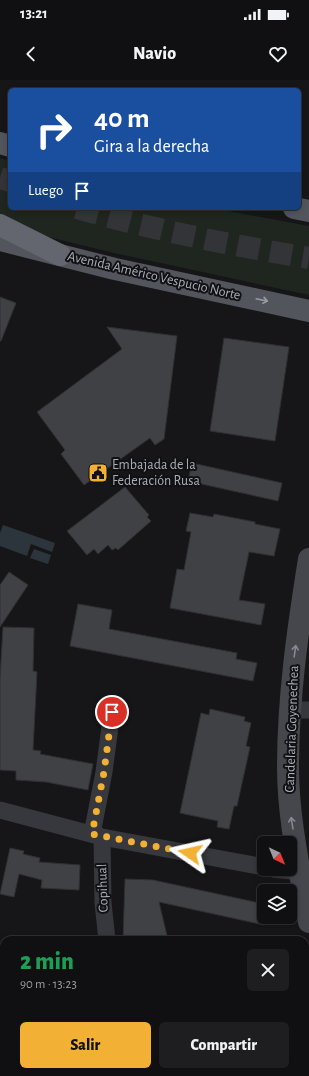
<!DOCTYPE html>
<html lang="es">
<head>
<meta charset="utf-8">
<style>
	:root { --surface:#101012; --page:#1e1e20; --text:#f1f3f6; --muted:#9c9d9f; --line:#303032; --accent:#f2b134 }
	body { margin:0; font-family:"Alegreya Sans",sans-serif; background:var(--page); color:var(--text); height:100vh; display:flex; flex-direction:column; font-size:15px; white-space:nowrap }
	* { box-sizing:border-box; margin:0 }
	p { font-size:13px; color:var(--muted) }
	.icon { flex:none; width:22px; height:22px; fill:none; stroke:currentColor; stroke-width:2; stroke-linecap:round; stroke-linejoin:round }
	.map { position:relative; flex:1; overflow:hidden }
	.side { position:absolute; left:0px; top:856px; width:309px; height:140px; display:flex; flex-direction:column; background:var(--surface); border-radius:12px 12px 0 0; box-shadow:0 2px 6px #0003,0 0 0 1px var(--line) }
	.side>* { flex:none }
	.banner { position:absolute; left:8px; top:8px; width:293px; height:122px; border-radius:6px; box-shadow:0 2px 6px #0003,0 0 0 1px var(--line); background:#1a4fa0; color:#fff; overflow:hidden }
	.needle { width:26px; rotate:137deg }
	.controls { position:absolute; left:257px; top:756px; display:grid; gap:8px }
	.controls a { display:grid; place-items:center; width:40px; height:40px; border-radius:6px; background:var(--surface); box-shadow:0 2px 6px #0003,0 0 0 1px var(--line); font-size:20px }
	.pin { position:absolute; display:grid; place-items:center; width:34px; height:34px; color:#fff; margin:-17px; border:2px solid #fff; border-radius:50%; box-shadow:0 1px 4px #0007 }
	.me { position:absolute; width:44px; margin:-22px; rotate:281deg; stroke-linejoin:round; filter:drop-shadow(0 0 3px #0008) }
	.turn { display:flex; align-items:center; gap:14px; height:84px; padding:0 20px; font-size:18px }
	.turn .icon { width:52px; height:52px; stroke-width:2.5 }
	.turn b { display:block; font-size:28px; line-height:34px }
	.then { display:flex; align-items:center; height:38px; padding:0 20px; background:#0003; gap:8px; font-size:15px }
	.round { display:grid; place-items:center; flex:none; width:42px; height:42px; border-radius:6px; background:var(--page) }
	.overview { display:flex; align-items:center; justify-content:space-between; height:68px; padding:0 20px }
	h1 { font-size:24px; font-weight:800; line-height:30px; color:#1e9e55 }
	.primary-button { display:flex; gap:8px; margin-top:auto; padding:8px 20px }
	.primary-button a { flex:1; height:46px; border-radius:6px; background:var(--accent); color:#111; font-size:16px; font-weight:800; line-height:46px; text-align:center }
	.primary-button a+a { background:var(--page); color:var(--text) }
	.status { display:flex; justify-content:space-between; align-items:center; height:28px; padding:0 20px; background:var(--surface); direction:ltr }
	.status svg { height:11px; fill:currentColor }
	header { display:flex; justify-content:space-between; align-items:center; height:52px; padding:0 20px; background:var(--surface); font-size:18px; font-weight:800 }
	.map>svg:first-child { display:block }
	.green { fill:#1e261f }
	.water { fill:#2c353c }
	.building { fill:#404145; stroke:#303034 }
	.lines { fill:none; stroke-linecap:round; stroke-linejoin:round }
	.highway-tunnel { stroke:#333438; stroke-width:22; stroke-dasharray:22 11; stroke-linecap:butt }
	.street { stroke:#37383d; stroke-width:17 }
	.secondary { stroke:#45474d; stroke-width:22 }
	.primary { stroke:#53555c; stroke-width:22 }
	.highway { stroke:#63666e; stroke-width:22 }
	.oneway { stroke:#979ba6 }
	.oneway2 { stroke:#858993 }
	.route { stroke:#f2b134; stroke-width:7; stroke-dasharray:0 12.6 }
	.labels { text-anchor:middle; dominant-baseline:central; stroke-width:4; stroke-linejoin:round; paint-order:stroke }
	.street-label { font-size:14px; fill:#a8adb8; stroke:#111113 }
	.poi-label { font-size:14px; fill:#a8adb8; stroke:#111113; text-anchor:start }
</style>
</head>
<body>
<div class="status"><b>13:21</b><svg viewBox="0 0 49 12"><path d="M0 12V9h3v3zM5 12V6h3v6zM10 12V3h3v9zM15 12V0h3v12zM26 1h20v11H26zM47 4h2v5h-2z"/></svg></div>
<header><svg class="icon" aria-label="back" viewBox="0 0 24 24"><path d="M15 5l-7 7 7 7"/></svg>Navio<svg class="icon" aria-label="heart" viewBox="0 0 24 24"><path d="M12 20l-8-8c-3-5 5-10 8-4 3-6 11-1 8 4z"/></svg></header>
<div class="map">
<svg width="309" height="996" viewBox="0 0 309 996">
	<rect width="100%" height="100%" fill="#161618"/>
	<path class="green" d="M 0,78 L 10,81 L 10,128 L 212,128 L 309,146 L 309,215 L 114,173 L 40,155 L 0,136 Z"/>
	<g class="water">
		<path d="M 3,445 L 55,463 L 52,472 L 31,464 L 27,476 L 0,466 L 0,453 Z"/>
		<path d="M 34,469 L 51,475 L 48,484 L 30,478 Z"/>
	</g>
	<g class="building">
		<path d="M 0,217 L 16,223 L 1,261 L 0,261 Z"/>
		<path d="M 107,247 L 177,256 L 164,359 L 155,365 L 150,358 L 84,405 L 61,374 L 65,370 L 37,332 L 122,269 Z"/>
		<path d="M 224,258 L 289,267 L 275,361 L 210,351 Z"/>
		<path d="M 192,383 L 282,403 L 278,421 L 188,401 Z"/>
		<path d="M 125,407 L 149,435 L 147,437 L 151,441 L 118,470 L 116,468 L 112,470 L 108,465 L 98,474 L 94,469 L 87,475 L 67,451 Z"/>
		<path d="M 190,433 L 213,437 L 214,434 L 255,442 L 255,444 L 280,449 L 274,476 L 249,472 L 239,520 L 265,524 L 261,545 L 170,528 L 177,489 L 184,490 L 191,452 L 186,451 Z"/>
		<path d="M 9,492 L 28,505 L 0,547 L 0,505 Z"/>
		<path d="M 78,524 L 112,530 L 109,549 L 237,573 L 236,579 L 257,583 L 253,601 L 70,566 Z"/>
		<path d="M 3,547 L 34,548 L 33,591 L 37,592 L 33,670 L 41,671 L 40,674 L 93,684 L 88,710 L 46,702 L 16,700 L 16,691 L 0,690 L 0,598 Z"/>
		<path d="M 210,629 L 245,637 L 244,641 L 251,643 L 246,666 L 250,667 L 237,726 L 234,726 L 229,749 L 217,747 L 218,741 L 180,733 L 201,633 L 209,635 Z"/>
		<path d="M 10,768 L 24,771 L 23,774 L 40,778 L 39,782 L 80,785 L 79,810 L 41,808 L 42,800 L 19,794 L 14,817 L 0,814 Z"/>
		<path d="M 125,799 L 153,800 L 264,824 L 264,845 L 159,822 L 168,860 L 123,860 Z"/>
	</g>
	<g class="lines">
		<g class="highway-tunnel">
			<path d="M 0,98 L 10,101"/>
			<path d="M 77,128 C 153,150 231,165 309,178"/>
		</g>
		<g class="street">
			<path d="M 290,630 L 309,630"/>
			<path d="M 0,730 L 102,757 L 264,787"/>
			<path d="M 92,754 L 104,692 L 112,632"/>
			<path d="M 102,757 L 103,823 L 107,860"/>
			<path d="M 273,789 L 300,792"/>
			<path d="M 305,940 L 309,939"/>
			<path d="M 99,993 L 101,992"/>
		</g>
		<path class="secondary" d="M 309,479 C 298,548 288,617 288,687 C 288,739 300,791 309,842"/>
		<g class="primary">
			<path d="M 0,63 L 10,66"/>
			<path d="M 294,128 L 309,131"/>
			<path d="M 0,160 L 115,189 L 309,231"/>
		</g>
		<path class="highway" d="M 0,145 L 60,175"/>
	</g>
	<defs><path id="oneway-shaft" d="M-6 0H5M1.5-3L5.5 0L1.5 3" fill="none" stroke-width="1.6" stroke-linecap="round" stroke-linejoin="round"/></defs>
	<use class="oneway" href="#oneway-shaft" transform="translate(262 220) rotate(12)"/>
	<g class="oneway2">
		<use href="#oneway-shaft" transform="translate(295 571) rotate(-82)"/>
		<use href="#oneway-shaft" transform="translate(292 743) rotate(-99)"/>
	</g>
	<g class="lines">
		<path class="route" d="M 112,632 L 104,692 L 92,754 L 190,773"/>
	</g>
	<defs>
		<g id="civic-square" transform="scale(1)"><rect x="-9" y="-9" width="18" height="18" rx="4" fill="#f2b134" stroke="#111113"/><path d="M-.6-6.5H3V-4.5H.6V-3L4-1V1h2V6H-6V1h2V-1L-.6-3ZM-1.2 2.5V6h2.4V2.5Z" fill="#111"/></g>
	</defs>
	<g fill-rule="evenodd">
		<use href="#civic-square" x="98" y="393"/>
	</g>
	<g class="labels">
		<g class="street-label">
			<text transform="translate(154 196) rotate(13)">Avenida Américo Vespucio Norte</text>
			<text transform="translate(292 649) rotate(-88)">Candelaria Goyenechea</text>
			<text transform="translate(103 808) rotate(-92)">Copihual</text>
		</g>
		<g class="poi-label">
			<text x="112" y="385">Embajada de la<tspan x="112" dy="16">Federación Rusa</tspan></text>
		</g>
	</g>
</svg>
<div class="controls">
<a><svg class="needle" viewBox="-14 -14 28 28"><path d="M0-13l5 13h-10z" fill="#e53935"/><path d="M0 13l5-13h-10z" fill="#9c9d9f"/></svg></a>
<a><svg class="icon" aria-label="layers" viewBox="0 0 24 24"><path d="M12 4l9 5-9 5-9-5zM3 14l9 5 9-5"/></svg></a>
</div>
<div class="pin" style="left:112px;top:632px;background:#d93025"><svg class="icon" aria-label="arrive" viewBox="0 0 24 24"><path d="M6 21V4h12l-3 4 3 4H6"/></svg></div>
<svg class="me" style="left:190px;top:773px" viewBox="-20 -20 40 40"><path d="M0-17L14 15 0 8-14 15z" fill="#f2b134" stroke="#fff" stroke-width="4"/></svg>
<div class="banner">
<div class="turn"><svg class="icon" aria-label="right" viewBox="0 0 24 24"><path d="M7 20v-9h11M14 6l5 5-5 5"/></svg><div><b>40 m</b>Gira a la derecha</div></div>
<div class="then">Luego<svg class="icon" aria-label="arrive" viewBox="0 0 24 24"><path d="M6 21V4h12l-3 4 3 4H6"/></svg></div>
</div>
<section class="side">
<div class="overview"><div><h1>2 min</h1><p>90 m · 13:23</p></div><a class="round"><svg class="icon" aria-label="close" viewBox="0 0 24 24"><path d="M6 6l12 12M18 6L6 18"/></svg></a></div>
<div class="primary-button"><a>Salir</a><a>Compartir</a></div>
</section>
</div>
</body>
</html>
